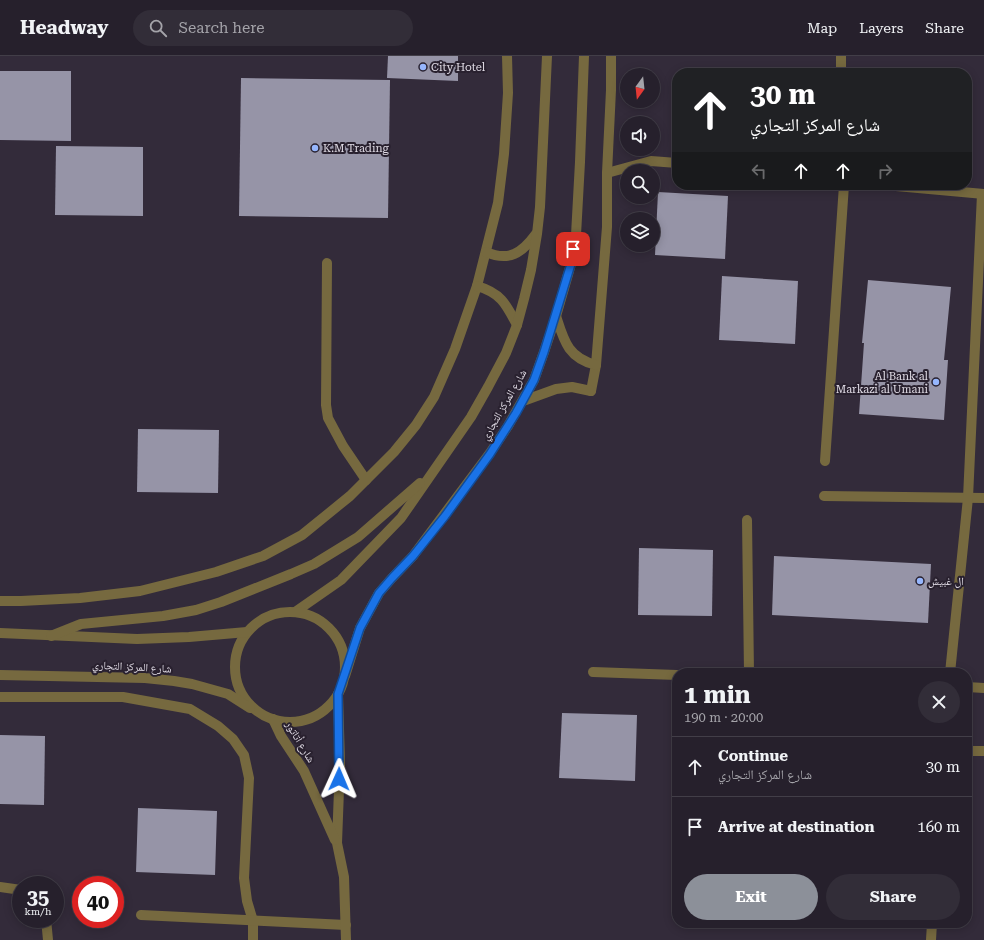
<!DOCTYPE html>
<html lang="en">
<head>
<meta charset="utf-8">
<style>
	:root { --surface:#26202c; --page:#322d38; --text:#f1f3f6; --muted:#a4a3a9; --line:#423e48; --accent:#8c9099 }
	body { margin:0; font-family:"Roboto Serif","Noto Naskh Arabic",serif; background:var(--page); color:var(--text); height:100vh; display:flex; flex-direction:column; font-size:15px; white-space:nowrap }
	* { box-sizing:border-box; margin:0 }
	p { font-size:13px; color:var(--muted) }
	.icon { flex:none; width:22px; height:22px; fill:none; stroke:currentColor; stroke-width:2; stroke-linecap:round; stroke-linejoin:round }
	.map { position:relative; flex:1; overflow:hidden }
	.drawer { position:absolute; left:672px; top:612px; width:300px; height:260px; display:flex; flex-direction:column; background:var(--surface); border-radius:16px; box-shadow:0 2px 10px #0003,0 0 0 1px var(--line) }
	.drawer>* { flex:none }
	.top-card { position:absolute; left:672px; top:12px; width:300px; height:122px; border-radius:16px; box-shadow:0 2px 10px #0003,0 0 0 1px var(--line); background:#202124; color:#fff; overflow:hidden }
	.needle { width:26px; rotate:195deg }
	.buttons { position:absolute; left:620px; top:12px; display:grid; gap:8px }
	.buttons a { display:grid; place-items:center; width:40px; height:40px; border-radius:50%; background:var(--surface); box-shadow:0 2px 10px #0003,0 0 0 1px var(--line); font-size:20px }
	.speed { position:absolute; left:12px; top:820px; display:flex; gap:8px; font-size:20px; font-weight:700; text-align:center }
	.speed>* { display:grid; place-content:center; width:52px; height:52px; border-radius:50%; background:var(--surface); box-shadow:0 2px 10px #0003,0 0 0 1px var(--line); line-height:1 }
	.speed small { font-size:10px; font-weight:400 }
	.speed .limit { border:6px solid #d22; background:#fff; color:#111 }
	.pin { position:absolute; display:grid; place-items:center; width:34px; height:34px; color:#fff; margin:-17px; border-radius:8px; box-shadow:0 2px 6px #0006 }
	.me { position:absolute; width:44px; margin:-22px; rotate:1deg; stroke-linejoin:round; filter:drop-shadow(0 0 3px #0008) }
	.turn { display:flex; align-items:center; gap:14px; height:84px; padding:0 12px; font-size:18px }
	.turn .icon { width:52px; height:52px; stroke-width:2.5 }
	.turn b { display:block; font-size:28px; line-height:34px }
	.lanes { display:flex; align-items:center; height:38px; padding:0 12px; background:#0003; justify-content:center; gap:20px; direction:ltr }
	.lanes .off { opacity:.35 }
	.round { display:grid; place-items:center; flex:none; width:42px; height:42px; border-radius:21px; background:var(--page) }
	.headline { display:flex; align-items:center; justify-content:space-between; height:68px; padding:0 12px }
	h1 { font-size:24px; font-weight:700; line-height:30px }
	.action { display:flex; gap:8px; margin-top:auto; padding:8px 12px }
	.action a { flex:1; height:46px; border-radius:24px; background:var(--accent); color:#fff; font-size:16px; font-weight:700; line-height:46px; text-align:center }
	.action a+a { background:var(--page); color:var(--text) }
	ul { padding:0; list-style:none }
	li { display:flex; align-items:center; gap:12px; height:60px; padding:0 12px; border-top:1px solid var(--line) }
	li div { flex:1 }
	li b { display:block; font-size:15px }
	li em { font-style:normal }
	header { display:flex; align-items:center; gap:24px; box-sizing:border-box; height:56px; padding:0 20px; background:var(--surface); border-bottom:1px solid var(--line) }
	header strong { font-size:19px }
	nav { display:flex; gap:22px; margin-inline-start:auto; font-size:14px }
	.search { width:280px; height:36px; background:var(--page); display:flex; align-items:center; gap:10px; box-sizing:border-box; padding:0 14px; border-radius:22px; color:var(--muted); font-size:15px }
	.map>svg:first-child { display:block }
	.building { fill:#9694a7 }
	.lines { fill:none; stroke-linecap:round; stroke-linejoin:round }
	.service { stroke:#76693f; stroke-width:10 }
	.tertiary { stroke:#76693f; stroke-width:10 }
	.route-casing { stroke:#114b97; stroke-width:10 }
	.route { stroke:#1a73e8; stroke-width:7 }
	.poi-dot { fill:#96b6fd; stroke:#29212f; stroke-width:1.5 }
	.labels { text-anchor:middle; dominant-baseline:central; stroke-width:4; stroke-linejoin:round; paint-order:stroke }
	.poi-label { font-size:11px; fill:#e1dce6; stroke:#29212f; text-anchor:start }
	.street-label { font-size:11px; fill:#e1dce6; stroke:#29212f }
</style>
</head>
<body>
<header>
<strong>Headway</strong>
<div class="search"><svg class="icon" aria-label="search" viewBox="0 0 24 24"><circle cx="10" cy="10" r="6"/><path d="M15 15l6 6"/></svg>Search here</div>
<nav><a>Map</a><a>Layers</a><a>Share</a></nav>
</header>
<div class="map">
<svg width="984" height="884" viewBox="0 0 984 884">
	<rect width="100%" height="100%" fill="#332b3a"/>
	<g class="building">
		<path d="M 388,0 L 458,0 L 458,25 L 387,22 Z"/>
		<path d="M 0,15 L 71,15 L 71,85 L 0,84 Z"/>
		<path d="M 241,22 L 390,24 L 388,162 L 239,160 Z"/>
		<path d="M 56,90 L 143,91 L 143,160 L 55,159 Z"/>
		<path d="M 658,136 L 728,140 L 725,203 L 655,199 Z"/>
		<path d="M 722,220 L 798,225 L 795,288 L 719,284 Z"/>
		<path d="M 868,224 L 951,231 L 944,304 L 948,304 L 944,364 L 859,358 L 864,287 L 862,287 Z"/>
		<path d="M 138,373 L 219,374 L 218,437 L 137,436 Z"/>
		<path d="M 639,492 L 713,494 L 712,560 L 638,559 Z"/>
		<path d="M 774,500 L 931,508 L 928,567 L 772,559 Z"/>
		<path d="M 562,657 L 637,659 L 635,725 L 559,722 Z"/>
		<path d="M 0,679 L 45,680 L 44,749 L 0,748 Z"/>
		<path d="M 138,752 L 217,755 L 215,819 L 136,816 Z"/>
	</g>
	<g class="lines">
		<g class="service">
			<path d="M 841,0 L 841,17"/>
			<path d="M 607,117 L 651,105 L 677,107"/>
			<path d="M 885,129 L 984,138"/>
			<path d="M 327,207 L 326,349 L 328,362 L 343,390 L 366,424"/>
			<path d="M 591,335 L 596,309 L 607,171 L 607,117 L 611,34 L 611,0"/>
			<path d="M 825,405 L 844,129"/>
			<path d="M 824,440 L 984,442"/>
			<path d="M 747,464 L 749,617"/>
			<path d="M 0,545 L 21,545 L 80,542 L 140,535 L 216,516 L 263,500 L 302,479 L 350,440 L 394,396 L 416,369 L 434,341 L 455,293 L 477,230 L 498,147 L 504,98 L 508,37 L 507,0"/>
			<path d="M 593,616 L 677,619"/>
			<path d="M 950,617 L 968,442 L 982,138"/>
			<path d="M 967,631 L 984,632"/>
			<path d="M 0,641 L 123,641 L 190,653 L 218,670 L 233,683 L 244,699 L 249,722 L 244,822 L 247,845 L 253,865 L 253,884"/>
			<path d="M 967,695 L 984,695"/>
			<path d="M 0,831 L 21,834"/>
			<path d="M 141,859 L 346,869"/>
			<path d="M 46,863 L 48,884"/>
			<path d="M 931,884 L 932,867"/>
		</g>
		<g class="tertiary">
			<path d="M 486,196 C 509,206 522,197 536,178"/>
			<path d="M 477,230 C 501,237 506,248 517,269"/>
			<path d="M 556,260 C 564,285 568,302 596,309"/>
			<path d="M 523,345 L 556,333 L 572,331 L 591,335"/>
			<path d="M 295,556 L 341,524 L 401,462 L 471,361 L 488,331 L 506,297 L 517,269 L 524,243 L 531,214 L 537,178 L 540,151 L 547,0"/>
			<circle cx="290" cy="611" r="55"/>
			<path d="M 0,577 L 137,583 L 189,581 L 247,576"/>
			<path d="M 51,580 L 81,568 L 163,560 L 196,554 L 221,546 L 291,518 L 314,508 L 358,481 L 420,427"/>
			<path d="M 0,619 L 145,622 L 174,625 L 192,628 L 228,638 L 250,652"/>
			<path d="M 345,620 L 360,572 L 379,537 L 392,522 L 413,500 L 490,397 L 508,370 L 534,324 L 544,296 L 556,260 L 571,208 L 576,179 L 580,106 L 584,0"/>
			<path d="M 338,638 L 340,707 L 337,787 L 344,821 L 346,884"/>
			<path d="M 273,663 L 281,680 L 304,715 L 335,784"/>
		</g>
	</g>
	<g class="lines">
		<g class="route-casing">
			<path id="route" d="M 339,723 L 338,638 L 360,572 L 379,537 L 392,522 L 413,500 L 445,460 L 490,398 L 516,357 L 534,324 L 544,296 L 571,208 L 573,193"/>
		</g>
		<use href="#route" class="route"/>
	</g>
	<g class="poi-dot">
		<circle cx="423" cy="11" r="4"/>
		<circle cx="315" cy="92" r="4"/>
		<circle cx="936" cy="326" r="4"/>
		<circle cx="920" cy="525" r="4"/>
	</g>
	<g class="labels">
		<g class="poi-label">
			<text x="431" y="11">City Hotel</text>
			<text x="323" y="92">K.M Trading</text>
			<text x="928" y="320" text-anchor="end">Al Bank al<tspan x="928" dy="13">Markazi al Umani</tspan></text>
			<text x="928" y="525">ال غبيش</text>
		</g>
		<g class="street-label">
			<text transform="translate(504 349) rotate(-60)">شارع المركز التجاري</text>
			<text transform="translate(132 611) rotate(3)">شارع المركز التجاري</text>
			<text transform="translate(300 686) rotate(59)">شارع أتاتور</text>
		</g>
	</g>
</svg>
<div class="buttons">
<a><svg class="needle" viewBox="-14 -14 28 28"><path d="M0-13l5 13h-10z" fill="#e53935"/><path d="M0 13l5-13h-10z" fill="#a4a3a9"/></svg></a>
<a><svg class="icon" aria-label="sound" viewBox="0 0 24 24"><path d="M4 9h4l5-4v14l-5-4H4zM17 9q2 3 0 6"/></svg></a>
<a><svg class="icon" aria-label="search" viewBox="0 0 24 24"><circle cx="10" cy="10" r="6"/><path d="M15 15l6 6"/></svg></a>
<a><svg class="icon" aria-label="layers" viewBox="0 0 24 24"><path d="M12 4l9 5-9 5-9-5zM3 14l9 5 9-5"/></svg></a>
</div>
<div class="speed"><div>35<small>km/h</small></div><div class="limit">40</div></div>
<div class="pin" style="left:573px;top:193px;background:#d93025"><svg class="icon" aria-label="arrive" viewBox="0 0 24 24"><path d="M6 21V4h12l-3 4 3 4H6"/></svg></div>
<svg class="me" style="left:339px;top:723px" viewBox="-20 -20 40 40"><path d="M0-17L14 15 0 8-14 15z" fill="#1a73e8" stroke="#fff" stroke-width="4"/></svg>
<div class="top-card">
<div class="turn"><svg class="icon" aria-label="ahead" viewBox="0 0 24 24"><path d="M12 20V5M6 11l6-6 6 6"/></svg><div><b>30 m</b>شارع المركز التجاري</div></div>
<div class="lanes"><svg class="icon off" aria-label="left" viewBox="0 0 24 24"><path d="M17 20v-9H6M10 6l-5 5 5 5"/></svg><svg class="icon" aria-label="ahead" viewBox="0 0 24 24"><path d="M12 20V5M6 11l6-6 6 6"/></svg><svg class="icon" aria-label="ahead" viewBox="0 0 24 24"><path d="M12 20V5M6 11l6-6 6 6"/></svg><svg class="icon off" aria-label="right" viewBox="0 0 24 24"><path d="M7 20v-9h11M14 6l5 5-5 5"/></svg></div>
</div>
<section class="drawer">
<div class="headline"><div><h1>1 min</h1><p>190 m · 20:00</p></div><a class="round"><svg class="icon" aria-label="close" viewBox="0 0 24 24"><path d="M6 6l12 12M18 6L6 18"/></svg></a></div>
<ul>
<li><svg class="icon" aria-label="ahead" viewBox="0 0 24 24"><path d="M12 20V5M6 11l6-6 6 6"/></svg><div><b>Continue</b><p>شارع المركز التجاري</p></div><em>30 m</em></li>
<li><svg class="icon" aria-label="arrive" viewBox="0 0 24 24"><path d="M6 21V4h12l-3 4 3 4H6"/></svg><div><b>Arrive at destination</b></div><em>160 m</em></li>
</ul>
<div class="action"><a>Exit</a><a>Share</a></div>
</section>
</div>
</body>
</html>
